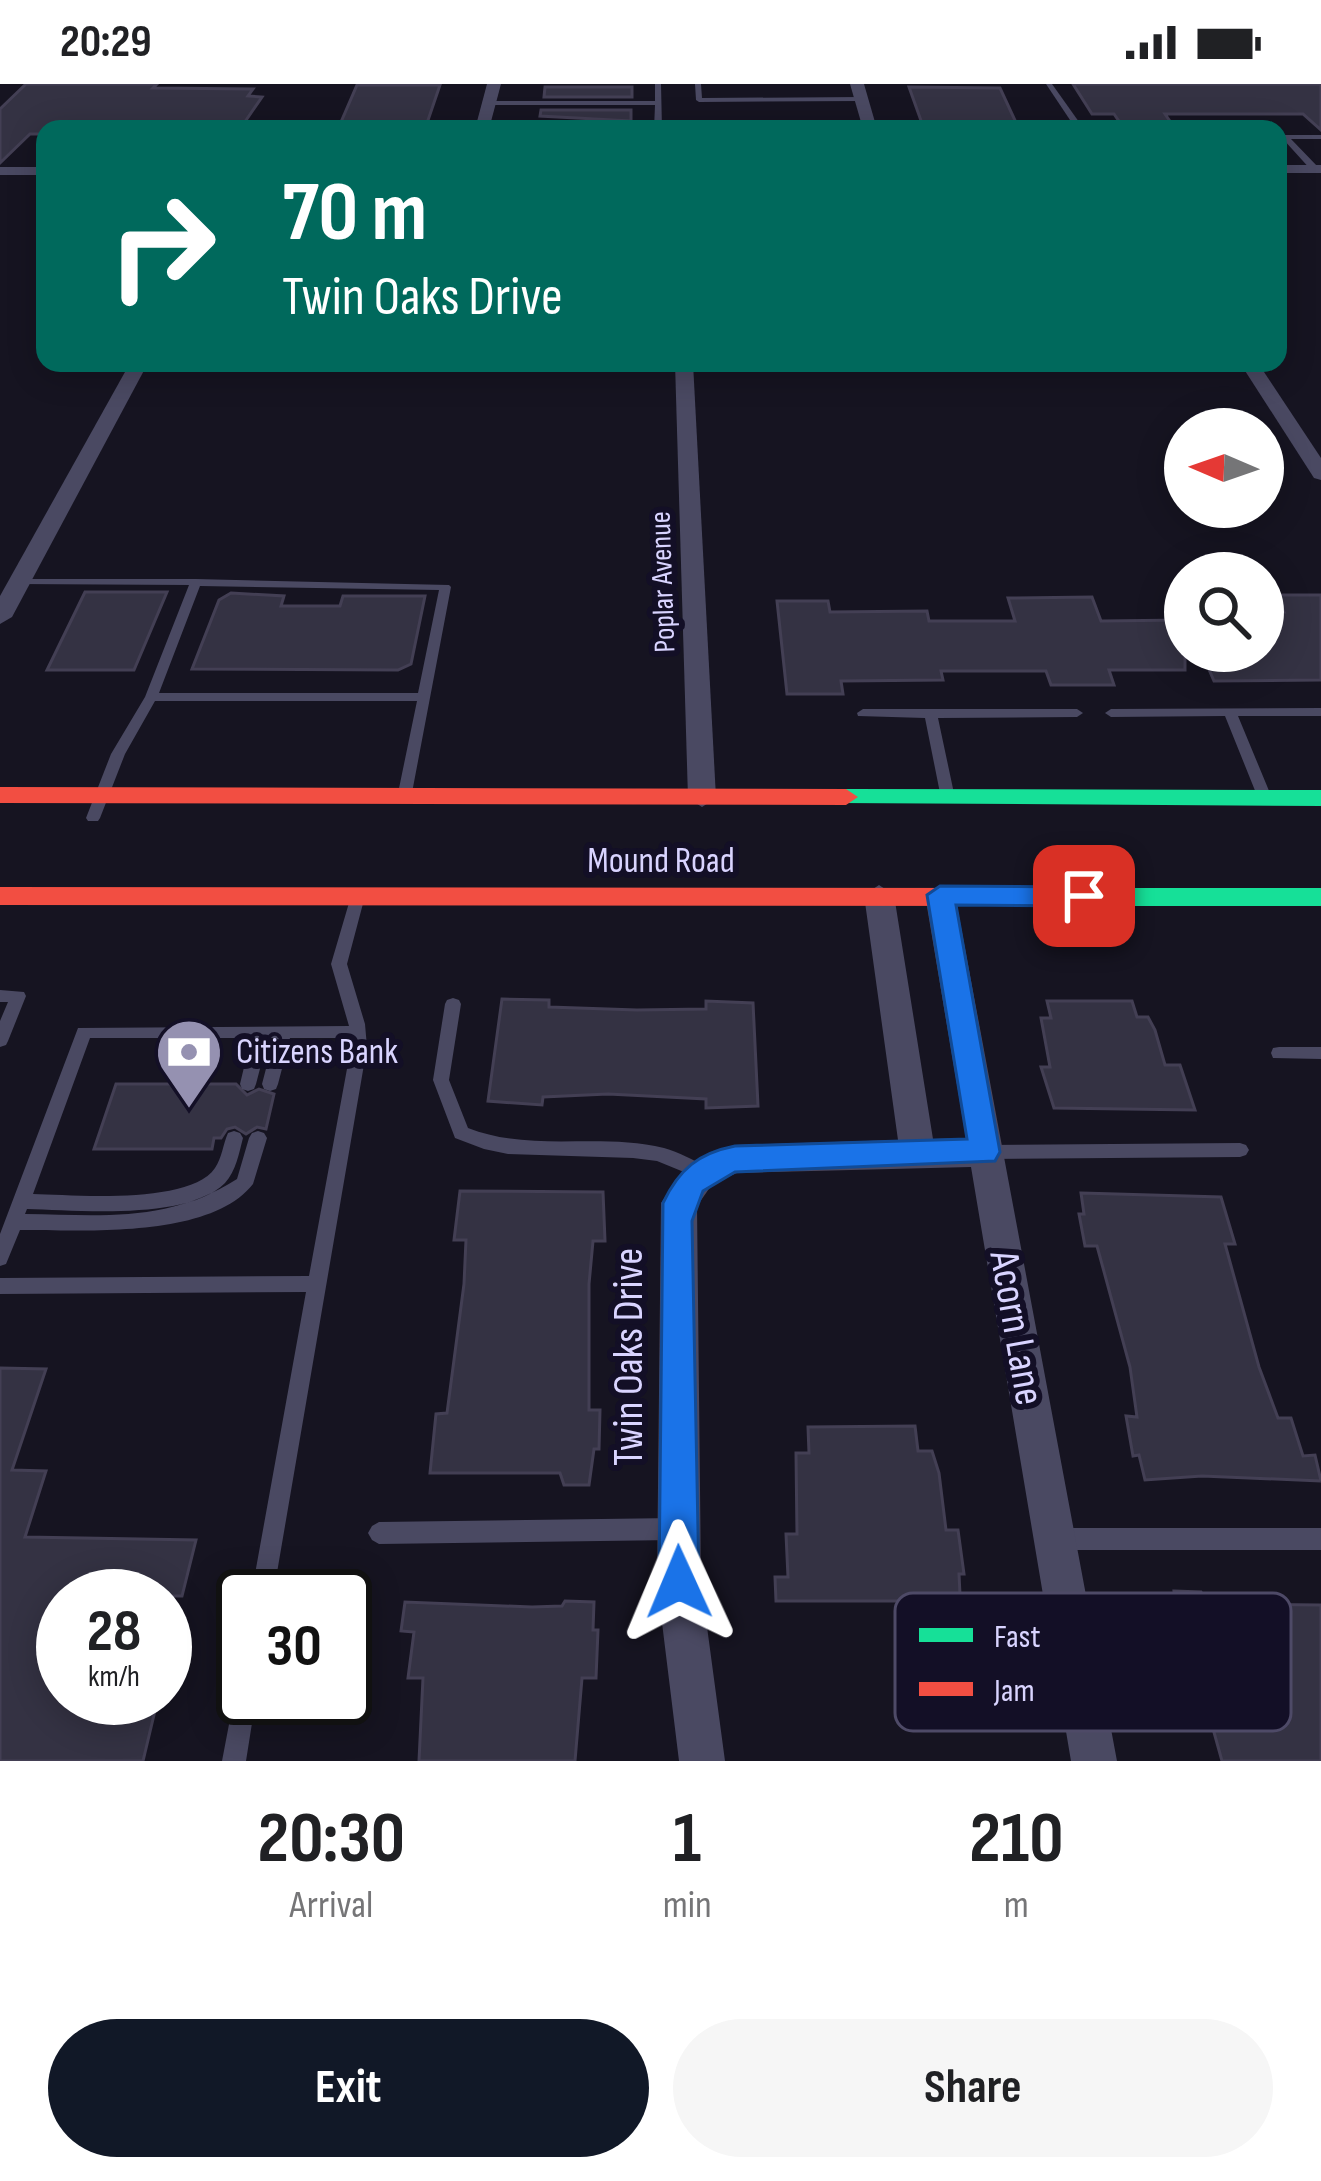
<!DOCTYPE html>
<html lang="en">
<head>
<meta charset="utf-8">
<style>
	:root { --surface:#fff; --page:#f6f6f6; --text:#202124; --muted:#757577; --accent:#111827 }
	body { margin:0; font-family:"Sofia Sans Condensed",sans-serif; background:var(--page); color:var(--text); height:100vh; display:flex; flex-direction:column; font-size:45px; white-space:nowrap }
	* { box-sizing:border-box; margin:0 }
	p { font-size:39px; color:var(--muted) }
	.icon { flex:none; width:66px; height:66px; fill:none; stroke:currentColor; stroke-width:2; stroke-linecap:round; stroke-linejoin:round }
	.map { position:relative; height:1677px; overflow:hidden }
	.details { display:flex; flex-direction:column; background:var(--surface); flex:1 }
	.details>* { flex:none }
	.top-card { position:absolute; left:36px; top:36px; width:1251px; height:252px; border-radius:24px; box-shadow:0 6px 30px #0003; background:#00695c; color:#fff; overflow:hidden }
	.needle { width:78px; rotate:272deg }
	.fabs { position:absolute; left:1164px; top:324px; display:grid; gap:24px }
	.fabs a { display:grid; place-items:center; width:120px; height:120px; border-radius:50%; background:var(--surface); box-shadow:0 6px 30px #0003; font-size:60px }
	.speed { position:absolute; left:36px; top:1485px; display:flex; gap:24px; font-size:60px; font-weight:700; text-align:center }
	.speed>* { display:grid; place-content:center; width:156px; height:156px; border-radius:50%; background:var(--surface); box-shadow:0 6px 30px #0003; line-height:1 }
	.speed small { font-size:30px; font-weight:400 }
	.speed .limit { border:6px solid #111; border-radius:18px; background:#fff; color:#111 }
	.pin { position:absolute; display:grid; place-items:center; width:102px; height:102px; color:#fff; margin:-51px; border-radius:24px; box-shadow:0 6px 18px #0006 }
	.me { position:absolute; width:132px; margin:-66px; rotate:359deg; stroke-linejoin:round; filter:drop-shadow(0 0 9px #0008) }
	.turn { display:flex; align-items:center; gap:42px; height:252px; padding:0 48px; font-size:54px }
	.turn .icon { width:156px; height:156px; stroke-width:2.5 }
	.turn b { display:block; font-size:84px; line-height:102px }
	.eta { display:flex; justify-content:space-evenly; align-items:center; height:204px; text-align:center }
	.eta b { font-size:72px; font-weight:700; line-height:84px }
	.action { display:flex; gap:24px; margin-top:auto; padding:24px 48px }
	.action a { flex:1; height:138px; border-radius:72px; background:var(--accent); color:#fff; font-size:48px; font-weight:700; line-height:138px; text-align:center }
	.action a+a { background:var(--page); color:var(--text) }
	.status { display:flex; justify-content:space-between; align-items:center; height:84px; padding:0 60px; background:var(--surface); direction:ltr }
	.status svg { height:33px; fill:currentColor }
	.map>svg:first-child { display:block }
	.building { fill:#343243; stroke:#433f54; stroke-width:3 }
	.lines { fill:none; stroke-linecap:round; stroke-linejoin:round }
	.lane { fill:#4a4962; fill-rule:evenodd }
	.street { fill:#4a4962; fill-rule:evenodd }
	.fast { fill:#16e098; fill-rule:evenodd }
	.jam { fill:#f24e42; fill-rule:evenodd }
	.route { fill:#1a73e8; stroke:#114b97; stroke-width:3 }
	.labels { text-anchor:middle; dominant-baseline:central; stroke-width:12; stroke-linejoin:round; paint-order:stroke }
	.far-street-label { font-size:30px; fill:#d9d4ff; stroke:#130f26 }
	.street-label { font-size:36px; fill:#d9d4ff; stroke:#130f26 }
	.poi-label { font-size:36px; fill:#d9d4ff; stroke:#130f26; text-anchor:start }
	.near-street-label { font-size:42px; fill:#d9d4ff; stroke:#130f26 }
	.key { fill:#130f26; stroke:#4e4a67; stroke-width:3 }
	.key-label { font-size:33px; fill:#d9d4ff }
</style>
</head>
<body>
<div class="status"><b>20:29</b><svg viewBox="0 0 49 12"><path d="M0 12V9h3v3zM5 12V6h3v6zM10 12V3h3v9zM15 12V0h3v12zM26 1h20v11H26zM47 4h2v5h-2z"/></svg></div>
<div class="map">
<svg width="1321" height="1677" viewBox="0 0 1321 1677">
	<rect width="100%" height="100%" fill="#161421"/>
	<g class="building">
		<path d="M 26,0 L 157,0 L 153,4 L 253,5 L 248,12 L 262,13 L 240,45 L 45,45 L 45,50 L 30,50 L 0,79 L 0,25 Z"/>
		<path d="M 1073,0 L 1321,0 L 1321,46 L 1303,30 L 1165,30 L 1174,43 L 1123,43 L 1114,30 L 1092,30 Z"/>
		<path d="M 357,1 L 440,1 L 425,45 L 338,45 Z"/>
		<path d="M 545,3 L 632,3 L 632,13 L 544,13 Z"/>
		<path d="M 909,3 L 1000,4 L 1019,45 L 924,45 Z"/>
		<path d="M 541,26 L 631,26 L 631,37 L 540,32 Z"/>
		<path d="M 85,508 L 167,508 L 134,586 L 47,586 Z"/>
		<path d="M 231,509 L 284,512 L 281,522 L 340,522 L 343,512 L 425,512 L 411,580 L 398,586 L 192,585 L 219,516 Z"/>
		<path d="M 1275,511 L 1321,511 L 1321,596 L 1214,597 L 1201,567 L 1263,567 L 1263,528 L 1284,528 Z"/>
		<path d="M 1092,513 L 1101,537 L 1185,536 L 1185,586 L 1109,586 L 1114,601 L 1051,601 L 1046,587 L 941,587 L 943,596 L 841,597 L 843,610 L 787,610 L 777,517 L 828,517 L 830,528 L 927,527 L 929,537 L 1015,537 L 1008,514 Z"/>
		<path d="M 502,915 L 549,916 L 549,923 L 637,926 L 706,925 L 706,917 L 753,919 L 758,1022 L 706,1024 L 706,1015 L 608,1010 L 543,1013 L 542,1021 L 488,1017 Z"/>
		<path d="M 1047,917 L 1132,917 L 1137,933 L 1148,933 L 1155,946 L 1165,981 L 1180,981 L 1195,1026 L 1054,1024 L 1041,983 L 1050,983 L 1041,934 L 1051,934 Z"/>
		<path d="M 116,1000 L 236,1000 L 247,1011 L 259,1005 L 274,1010 L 266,1045 L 257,1043 L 246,1050 L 235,1043 L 227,1045 L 221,1054 L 214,1054 L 212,1065 L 94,1065 Z"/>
		<path d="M 460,1107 L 603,1108 L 605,1157 L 593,1157 L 589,1200 L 589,1326 L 600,1326 L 599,1365 L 594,1365 L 589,1401 L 564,1401 L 560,1389 L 430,1389 L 436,1330 L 447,1329 L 464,1200 L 466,1156 L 454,1156 Z"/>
		<path d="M 1081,1109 L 1221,1113 L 1235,1160 L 1225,1160 L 1259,1283 L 1278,1334 L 1291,1334 L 1303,1372 L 1315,1371 L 1321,1397 L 1202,1392 L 1145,1396 L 1139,1371 L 1133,1372 L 1126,1332 L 1137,1333 L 1130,1283 L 1097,1162 L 1085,1162 L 1079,1130 L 1084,1130 Z"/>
		<path d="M 0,1284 L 46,1285 L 12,1386 L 46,1387 L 25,1453 L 196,1456 L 182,1512 L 63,1512 L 63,1614 L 158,1614 L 143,1677 L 0,1677 Z"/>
		<path d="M 915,1342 L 918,1367 L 932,1367 L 939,1389 L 946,1446 L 958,1446 L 964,1490 L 959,1490 L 961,1531 L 934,1531 L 929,1517 L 776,1517 L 775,1493 L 788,1493 L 786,1450 L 797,1450 L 796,1369 L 809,1369 L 808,1343 Z"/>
		<path d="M 1174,1507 L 1201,1508 L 1208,1520 L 1321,1521 L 1321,1677 L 1222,1677 L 1200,1598 L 1186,1597 L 1175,1548 L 1180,1549 Z"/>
		<path d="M 565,1517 L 594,1518 L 593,1546 L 598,1546 L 596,1594 L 582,1594 L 575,1677 L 419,1677 L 423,1594 L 408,1594 L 414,1548 L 401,1547 L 405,1518 L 532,1523 L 562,1522 Z"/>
	</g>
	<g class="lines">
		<g class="lane">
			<path d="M 655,0 L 661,0 L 662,45 L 654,45 L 655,21 L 489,21 L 486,19 L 489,17 L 655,17 Z"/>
			<path d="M 695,0 L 701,0 L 702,14 L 862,13 L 865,15 L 862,17 L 699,18 L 696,16 Z"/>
			<path d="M 1046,0 L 1052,0 L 1084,45 L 1076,45 Z"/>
			<path d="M 484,37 L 602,37 L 636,45 L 602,41 L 482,40 Z"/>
			<path d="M 872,41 L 870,44 L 691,45 L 695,43 Z"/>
			<path d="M 1279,51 L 1321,51 L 1321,55 L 1291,55 L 1318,83 L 1318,87 L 1312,87 L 1283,55 L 1279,55 Z"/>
			<path d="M 19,495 L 196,495 L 449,501 L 451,503 L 411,714 L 404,719 L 397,714 L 417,617 L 155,617 L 125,670 L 100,734 L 98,737 L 88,737 L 86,734 L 111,670 L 145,613 L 189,501 L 15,500 L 13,498 ZM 200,502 L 439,506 L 418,609 L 159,609 Z"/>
			<path d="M 1321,624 L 1321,632 L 1238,632 L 1272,714 L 1265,719 L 1258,714 L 1225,632 L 1111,633 L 1105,629 L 1111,625 Z"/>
			<path d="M 863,625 L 1077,625 L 1083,629 L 1077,633 L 938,634 L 955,714 L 948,719 L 941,714 L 925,634 L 858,632 L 857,629 Z"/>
			<path d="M 358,807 L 365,812 L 347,880 L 365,940 L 367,963 L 273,1512 L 251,1512 L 306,1208 L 0,1210 L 0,1194 L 309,1192 L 351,963 L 350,954 L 290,954 L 278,1000 L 276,1005 L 270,1007 L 264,1005 L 262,1000 L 274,954 L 268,954 L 256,1000 L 254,1005 L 248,1007 L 242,1005 L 240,1000 L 251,954 L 90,954 L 33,1110 C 74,1111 190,1121 215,1084 C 222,1074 223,1060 228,1049 L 234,1047 L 240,1049 L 243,1054 C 239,1069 236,1087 225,1099 C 187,1137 77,1126 27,1125 L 25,1130 C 103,1131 168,1139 237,1095 L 249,1054 L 252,1049 L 258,1047 L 264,1049 L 267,1054 L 253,1100 C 210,1155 83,1146 20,1146 L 6,1180 L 0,1182 L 0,1150 L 78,944 L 349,942 L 331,880 L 351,812 Z"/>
			<path d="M 0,906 L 24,908 L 26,912 L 8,957 L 6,961 L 0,963 L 0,937 L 8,918 L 0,918 Z"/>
			<path d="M 453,914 L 459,916 L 461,920 L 449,996 L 468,1044 C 532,1069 599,1048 664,1064 C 679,1068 693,1076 707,1083 L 710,1088 L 707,1093 L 701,1095 L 657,1077 L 633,1074 L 508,1070 L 484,1065 L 455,1054 L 433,996 L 445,920 L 447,916 Z"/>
			<path d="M 1279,963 L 1321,963 L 1321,975 L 1273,974 L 1271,969 L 1273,964 Z"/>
			<path d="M 1240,1059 L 1246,1061 L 1249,1066 L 1246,1071 L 1240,1073 L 985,1075 L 979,1073 L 976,1068 L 979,1063 L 985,1061 Z"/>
			<path d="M 675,1434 L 682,1438 L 686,1445 L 682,1452 L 675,1456 L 379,1460 L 372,1456 L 368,1449 L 372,1442 L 379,1438 Z"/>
			<path d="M 1060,1444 L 1321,1444 L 1321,1466 L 1060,1466 L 1053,1462 L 1049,1455 L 1053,1448 Z"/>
			<path d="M 243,1603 L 243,1614 L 256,1614 L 246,1677 L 222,1677 L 234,1614 L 237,1606 Z"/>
		</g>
		<g class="street">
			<path d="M 487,0 L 501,0 L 489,45 L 475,45 Z"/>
			<path d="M 850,0 L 864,0 L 877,45 L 863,45 Z"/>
			<rect x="1278" y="81" width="43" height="8"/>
			<rect x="0" y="83" width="45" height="8"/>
			<path d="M 130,279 L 148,279 L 12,533 L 0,540 L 0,512 Z"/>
			<path d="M 675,279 L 693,279 L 716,714 L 702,723 L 688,714 Z"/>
			<path d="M 1240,279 L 1258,279 L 1321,374 L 1321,396 L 1314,394 Z"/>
			<path d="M 879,801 L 894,811 L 933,1055 L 966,1054 L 925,811 L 940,801 L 955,811 L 1117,1677 L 1071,1677 L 971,1083 L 737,1089 L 713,1099 L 697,1122 L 701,1498 L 725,1677 L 679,1677 L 657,1498 L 661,1119 L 689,1079 L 735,1061 L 898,1056 L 864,811 Z"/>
		</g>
		<g class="fast">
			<path d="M 846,705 L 1321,706 L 1321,722 L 837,719 L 834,713 Z"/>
			<path d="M 1002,804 L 1321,804 L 1321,822 L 1002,822 L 989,813 Z"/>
		</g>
		<g class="jam">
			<path d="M 0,703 L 846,705 L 858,713 L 846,721 L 0,719 Z"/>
			<path d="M 0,803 L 1002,804 L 1015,813 L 1002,822 L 0,821 Z"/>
		</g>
	</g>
	<path class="route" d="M 940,802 L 1084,803 L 1098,812 L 1084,822 L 956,821 L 1000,1068 L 995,1077 L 735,1088 L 703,1107 L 692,1137 L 699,1498 L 693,1512 L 679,1517 L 665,1512 L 659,1498 L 663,1119 C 679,1085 699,1069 735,1062 L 967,1055 L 927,811 Z"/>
	<defs>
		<g id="bank-pin" transform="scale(3.45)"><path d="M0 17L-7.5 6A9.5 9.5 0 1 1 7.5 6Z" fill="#9591b1" stroke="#130f26"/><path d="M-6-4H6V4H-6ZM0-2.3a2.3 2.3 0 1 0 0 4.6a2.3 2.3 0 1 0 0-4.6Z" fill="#fff"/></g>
	</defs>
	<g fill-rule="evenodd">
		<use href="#bank-pin" x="189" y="968"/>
	</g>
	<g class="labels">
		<g class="far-street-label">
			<text transform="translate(663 498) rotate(-92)">Poplar Avenue</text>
		</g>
		<g class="street-label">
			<text x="661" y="777">Mound Road</text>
		</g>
		<g class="poi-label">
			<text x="236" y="968">Citizens Bank</text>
		</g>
		<g class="near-street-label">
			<text transform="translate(1016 1244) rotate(80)">Acorn Lane</text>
			<text transform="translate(629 1273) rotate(-90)">Twin Oaks Drive</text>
		</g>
	</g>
	<rect x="895" y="1509" width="396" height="138" rx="18" class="key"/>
	<rect x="919" y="1544" width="54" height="14" fill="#16e098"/>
	<rect x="919" y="1598" width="54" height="14" fill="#f24e42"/>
	<g class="key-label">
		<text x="994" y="1563">Fast</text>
		<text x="994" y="1617">Jam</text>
	</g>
</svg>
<div class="fabs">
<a><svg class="needle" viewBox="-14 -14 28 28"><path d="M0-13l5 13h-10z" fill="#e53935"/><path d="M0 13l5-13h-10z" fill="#757577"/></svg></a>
<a><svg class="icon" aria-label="search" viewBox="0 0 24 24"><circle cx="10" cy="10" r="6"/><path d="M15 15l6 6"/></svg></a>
</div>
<div class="speed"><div>28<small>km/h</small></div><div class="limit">30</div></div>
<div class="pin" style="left:1084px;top:812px;background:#d93025"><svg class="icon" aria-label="arrive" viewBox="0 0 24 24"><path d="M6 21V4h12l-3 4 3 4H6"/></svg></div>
<svg class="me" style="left:679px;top:1498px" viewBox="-20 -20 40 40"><path d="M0-17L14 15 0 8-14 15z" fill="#1a73e8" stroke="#fff" stroke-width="4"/></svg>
<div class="top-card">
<div class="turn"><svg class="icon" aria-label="right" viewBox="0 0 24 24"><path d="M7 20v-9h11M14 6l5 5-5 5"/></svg><div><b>70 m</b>Twin Oaks Drive</div></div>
</div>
</div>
<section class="details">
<div class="eta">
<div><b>20:30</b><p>Arrival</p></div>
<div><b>1</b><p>min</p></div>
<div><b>210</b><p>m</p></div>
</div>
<div class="action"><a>Exit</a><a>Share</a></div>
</section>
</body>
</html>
